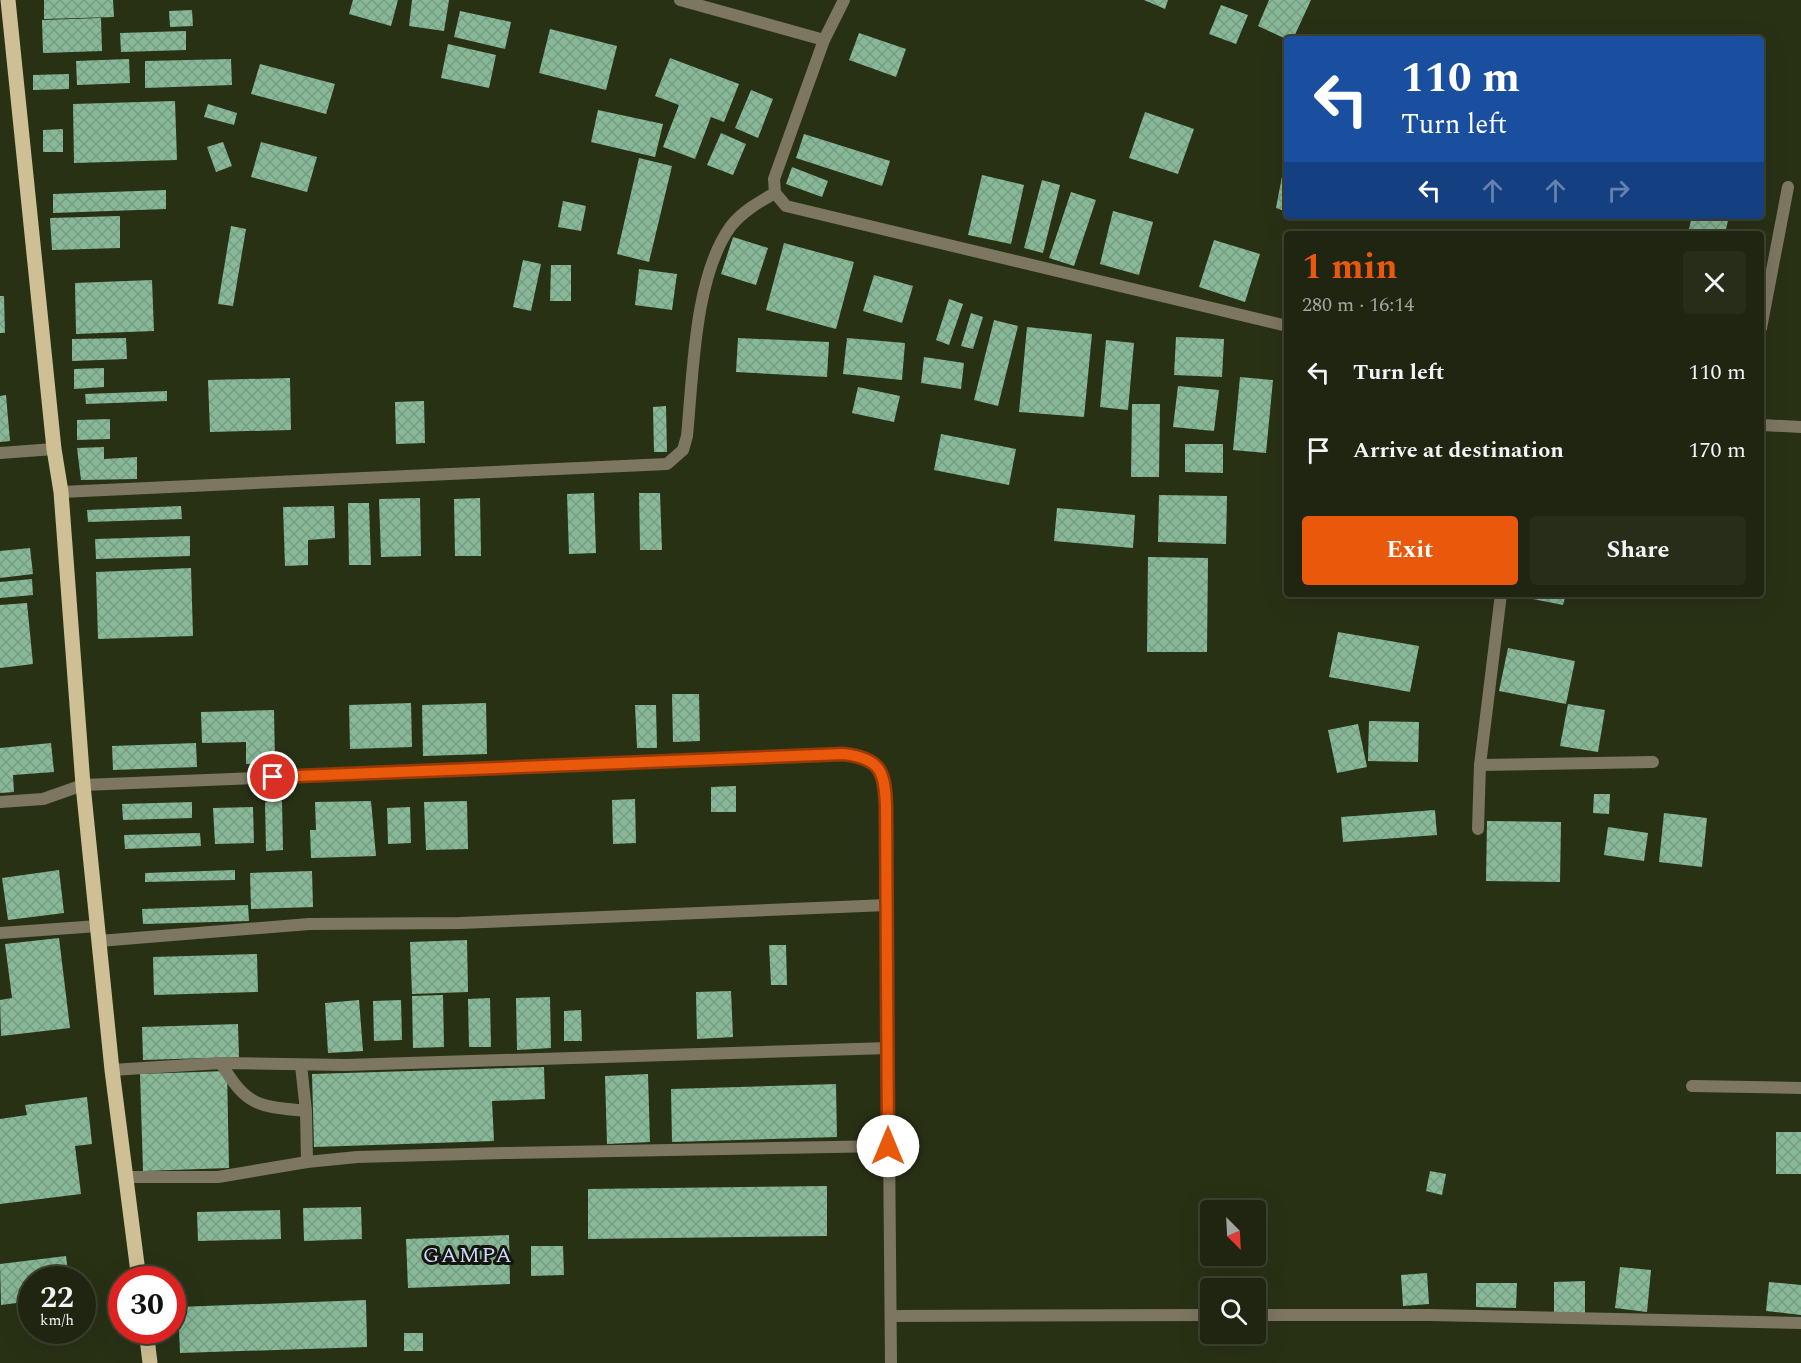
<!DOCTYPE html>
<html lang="en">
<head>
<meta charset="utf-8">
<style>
	:root { --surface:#1f2510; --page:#272d19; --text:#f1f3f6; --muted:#a1a59f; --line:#3c4230; --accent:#ea580c }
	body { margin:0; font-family:Spectral,serif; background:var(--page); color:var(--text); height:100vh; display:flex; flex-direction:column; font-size:22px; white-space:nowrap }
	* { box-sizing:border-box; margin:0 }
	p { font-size:20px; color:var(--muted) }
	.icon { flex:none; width:33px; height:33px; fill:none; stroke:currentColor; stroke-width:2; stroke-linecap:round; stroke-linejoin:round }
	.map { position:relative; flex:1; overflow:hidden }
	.sheet { position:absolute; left:1284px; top:231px; width:480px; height:366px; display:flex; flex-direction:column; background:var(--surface); border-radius:6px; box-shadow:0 6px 24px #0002,0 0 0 2px var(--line) }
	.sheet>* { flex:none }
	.top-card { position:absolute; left:1284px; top:36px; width:480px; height:183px; border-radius:6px; box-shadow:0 6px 24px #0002,0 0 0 2px var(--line); background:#1a4fa0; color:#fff; overflow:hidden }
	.needle { width:39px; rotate:156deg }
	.buttons { position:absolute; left:1200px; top:1200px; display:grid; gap:12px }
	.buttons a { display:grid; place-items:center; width:66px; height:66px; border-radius:6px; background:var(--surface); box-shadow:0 6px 24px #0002,0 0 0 2px var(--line); font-size:30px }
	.speed { position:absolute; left:18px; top:1266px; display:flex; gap:12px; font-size:30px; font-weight:700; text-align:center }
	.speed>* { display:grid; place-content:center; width:78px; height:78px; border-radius:50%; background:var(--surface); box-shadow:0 6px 24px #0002,0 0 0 2px var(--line); line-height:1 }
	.speed small { font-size:15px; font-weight:400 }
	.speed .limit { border:9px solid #d22; background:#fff; color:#111 }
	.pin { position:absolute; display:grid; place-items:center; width:51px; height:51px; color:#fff; margin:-26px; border:3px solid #fff; border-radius:50%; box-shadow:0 2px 6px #0007 }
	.me { position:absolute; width:66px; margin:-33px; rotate:0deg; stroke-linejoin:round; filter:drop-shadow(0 0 4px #0008) }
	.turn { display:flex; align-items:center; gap:21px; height:126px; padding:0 18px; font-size:27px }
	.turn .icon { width:78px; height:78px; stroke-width:2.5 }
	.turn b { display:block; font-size:42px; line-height:51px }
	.lanes { display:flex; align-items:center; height:57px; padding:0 18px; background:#0003; justify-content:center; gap:30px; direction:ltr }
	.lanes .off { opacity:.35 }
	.round { display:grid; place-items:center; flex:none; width:63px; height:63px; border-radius:6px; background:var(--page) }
	.summary { display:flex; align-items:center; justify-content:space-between; height:102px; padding:0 18px }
	h1 { font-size:36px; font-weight:700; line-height:45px; color:var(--accent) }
	.button { display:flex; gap:12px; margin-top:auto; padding:12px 18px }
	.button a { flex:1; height:69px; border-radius:6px; background:var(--accent); color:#fff; font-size:24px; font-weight:700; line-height:69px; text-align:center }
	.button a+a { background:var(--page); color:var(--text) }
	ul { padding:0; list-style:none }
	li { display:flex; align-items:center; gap:18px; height:78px; padding:0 18px }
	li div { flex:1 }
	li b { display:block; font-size:22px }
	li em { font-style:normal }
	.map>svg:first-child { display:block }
	.building { fill:url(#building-cross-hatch) }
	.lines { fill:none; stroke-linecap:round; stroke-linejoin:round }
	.street { stroke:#7d7661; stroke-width:12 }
	.primary { stroke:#cebf94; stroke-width:15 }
	.route-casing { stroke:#983908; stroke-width:15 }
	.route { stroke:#ea580c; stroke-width:10 }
	.labels { text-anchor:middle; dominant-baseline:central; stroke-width:6; stroke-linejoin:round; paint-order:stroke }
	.quarter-label { font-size:22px; letter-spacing:1.5px; fill:#d2d2fe; stroke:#13170b }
</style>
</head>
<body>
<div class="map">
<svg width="1801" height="1363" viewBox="0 0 1801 1363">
	<defs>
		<pattern id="building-cross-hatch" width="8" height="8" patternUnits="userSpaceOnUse" patternTransform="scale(1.5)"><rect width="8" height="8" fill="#87b897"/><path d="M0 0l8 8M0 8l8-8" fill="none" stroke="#779c82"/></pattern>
	</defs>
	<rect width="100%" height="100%" fill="#293115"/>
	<g class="building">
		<path d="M 44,0 L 113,0 L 114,17 L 44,19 Z"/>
		<path d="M 353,0 L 398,0 L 391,26 L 349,14 Z"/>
		<path d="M 412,0 L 449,0 L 444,31 L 409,26 Z"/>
		<path d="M 1144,0 L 1168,0 L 1165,9 Z"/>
		<path d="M 1269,0 L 1311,0 L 1293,39 L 1286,39 L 1258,26 Z"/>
		<path d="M 1221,5 L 1248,15 L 1236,44 L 1209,34 Z"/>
		<path d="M 192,10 L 193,26 L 170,27 L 169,11 Z"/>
		<path d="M 460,11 L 511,22 L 505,49 L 454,37 Z"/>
		<path d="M 101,18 L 102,51 L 43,53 L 42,20 Z"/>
		<path d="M 550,29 L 617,46 L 606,90 L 539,73 Z"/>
		<path d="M 186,31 L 186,50 L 121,52 L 120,33 Z"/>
		<path d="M 859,33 L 906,49 L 896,77 L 849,60 Z"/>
		<path d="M 448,44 L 496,55 L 489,88 L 441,78 Z"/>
		<path d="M 670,58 L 739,84 L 724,122 L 711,117 L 695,159 L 663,147 L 679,105 L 655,96 Z"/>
		<path d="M 129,59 L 130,83 L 77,85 L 76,61 Z"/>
		<path d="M 231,59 L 232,85 L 145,88 L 145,61 Z"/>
		<path d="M 260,64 L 335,84 L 326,114 L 251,94 Z"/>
		<path d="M 69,74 L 69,89 L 33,90 L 33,75 Z"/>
		<path d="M 751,90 L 773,99 L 758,138 L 735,128 Z"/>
		<path d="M 175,101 L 177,160 L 74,163 L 73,104 Z"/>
		<path d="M 208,104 L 237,113 L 234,125 L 204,117 Z"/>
		<path d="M 598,110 L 663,124 L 655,157 L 591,142 Z"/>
		<path d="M 1145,112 L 1194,129 L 1178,174 L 1129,158 Z"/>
		<path d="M 63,129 L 63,152 L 43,152 L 43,130 Z"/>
		<path d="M 721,133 L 746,144 L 733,175 L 707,165 Z"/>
		<path d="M 804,134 L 890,161 L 882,186 L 796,158 Z"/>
		<path d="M 223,142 L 232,166 L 216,172 L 207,147 Z"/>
		<path d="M 261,142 L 317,157 L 307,192 L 251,177 Z"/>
		<path d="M 639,158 L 672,166 L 649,262 L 617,254 Z"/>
		<path d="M 792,167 L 828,181 L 822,197 L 786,184 Z"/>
		<path d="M 1283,171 L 1287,171 L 1287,212 L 1276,208 Z"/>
		<path d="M 982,175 L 1024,185 L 1011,244 L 968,235 Z"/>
		<path d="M 1042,180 L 1060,185 L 1043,253 L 1024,248 Z"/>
		<path d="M 166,190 L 166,209 L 53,213 L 53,194 Z"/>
		<path d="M 1071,192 L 1096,200 L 1074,266 L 1049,258 Z"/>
		<path d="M 563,201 L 586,206 L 581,231 L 558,227 Z"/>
		<path d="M 1113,211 L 1153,222 L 1139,275 L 1100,264 Z"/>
		<path d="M 120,216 L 120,248 L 52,250 L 50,218 Z"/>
		<path d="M 1692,216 L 1729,216 L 1725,234 L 1688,233 Z"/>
		<path d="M 231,226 L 246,229 L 233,306 L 218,304 Z"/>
		<path d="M 733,237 L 768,248 L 756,285 L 721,274 Z"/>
		<path d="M 1214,240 L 1260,254 L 1245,302 L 1199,287 Z"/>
		<path d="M 784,243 L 854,262 L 836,329 L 766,310 Z"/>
		<path d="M 523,260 L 541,264 L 531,311 L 513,307 Z"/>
		<path d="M 551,265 L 571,265 L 571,301 L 550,301 Z"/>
		<path d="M 639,269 L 677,274 L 672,310 L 635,305 Z"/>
		<path d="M 874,275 L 913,286 L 902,323 L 863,311 Z"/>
		<path d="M 152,280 L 154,331 L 76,334 L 75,283 Z"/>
		<path d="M 0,296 L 4,296 L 5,333 L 0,333 Z"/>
		<path d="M 949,299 L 963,304 L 949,345 L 936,340 Z"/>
		<path d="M 971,313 L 983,317 L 973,349 L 961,346 Z"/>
		<path d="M 994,320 L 1018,326 L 998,406 L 974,400 Z"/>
		<path d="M 1027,327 L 1092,334 L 1084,417 L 1019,412 Z"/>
		<path d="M 1176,337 L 1224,339 L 1222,377 L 1174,375 Z"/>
		<path d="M 126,338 L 127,359 L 72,361 L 72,339 Z"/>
		<path d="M 738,338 L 829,342 L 827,377 L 736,372 Z"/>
		<path d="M 847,338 L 905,343 L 902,380 L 843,374 Z"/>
		<path d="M 1106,340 L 1134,343 L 1128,410 L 1100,407 Z"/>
		<path d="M 924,357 L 964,363 L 961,389 L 921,383 Z"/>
		<path d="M 104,368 L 104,387 L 74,389 L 74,369 Z"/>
		<path d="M 1240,377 L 1273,380 L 1266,453 L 1233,450 Z"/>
		<path d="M 290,378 L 291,430 L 210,432 L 208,380 Z"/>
		<path d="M 1178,386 L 1219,390 L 1214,431 L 1173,427 Z"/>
		<path d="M 858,387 L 900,396 L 894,422 L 852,413 Z"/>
		<path d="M 167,391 L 167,401 L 86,404 L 85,394 Z"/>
		<path d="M 6,395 L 10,441 L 0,442 L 0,396 Z"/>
		<path d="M 424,401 L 425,443 L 396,444 L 395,402 Z"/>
		<path d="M 1132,404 L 1160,404 L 1159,477 L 1131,477 Z"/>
		<path d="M 666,406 L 667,452 L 654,452 L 653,407 Z"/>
		<path d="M 110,419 L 110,439 L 77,440 L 77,420 Z"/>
		<path d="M 941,434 L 1016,449 L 1009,485 L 934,470 Z"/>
		<path d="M 1185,444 L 1223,444 L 1223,473 L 1185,472 Z"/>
		<path d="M 104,447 L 104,459 L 137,457 L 137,479 L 81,480 L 77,448 Z"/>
		<path d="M 594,493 L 596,553 L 569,554 L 567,494 Z"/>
		<path d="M 639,493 L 660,493 L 662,550 L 640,550 Z"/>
		<path d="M 1159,495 L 1227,496 L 1226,544 L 1158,542 Z"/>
		<path d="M 420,498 L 421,556 L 381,557 L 379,499 Z"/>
		<path d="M 480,498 L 481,556 L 455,556 L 454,499 Z"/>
		<path d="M 348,503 L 369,503 L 371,565 L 349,565 Z"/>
		<path d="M 181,506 L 182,519 L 88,522 L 87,510 Z"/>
		<path d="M 334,506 L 335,538 L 308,540 L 308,565 L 285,566 L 283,507 Z"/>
		<path d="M 1057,508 L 1135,515 L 1133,548 L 1054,541 Z"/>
		<path d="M 190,536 L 190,556 L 96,559 L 95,539 Z"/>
		<path d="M 30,548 L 33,574 L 0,578 L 0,551 Z"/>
		<path d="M 1148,557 L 1208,558 L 1207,652 L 1147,652 Z"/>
		<path d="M 191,568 L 193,636 L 98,639 L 96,572 Z"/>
		<path d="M 32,579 L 33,595 L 0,598 L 0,582 Z"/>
		<path d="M 1507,594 L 1566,594 L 1563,605 Z"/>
		<path d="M 27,603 L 33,664 L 0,668 L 0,605 Z"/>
		<path d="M 1338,632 L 1419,646 L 1410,692 L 1329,677 Z"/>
		<path d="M 1508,648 L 1575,661 L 1566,704 L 1499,691 Z"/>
		<path d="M 672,694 L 699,694 L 700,741 L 673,742 Z"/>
		<path d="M 411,703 L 412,747 L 350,749 L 349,705 Z"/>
		<path d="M 486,703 L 487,754 L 423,756 L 422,705 Z"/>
		<path d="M 1568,704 L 1605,710 L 1598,752 L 1560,746 Z"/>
		<path d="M 635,705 L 656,705 L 657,748 L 637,748 Z"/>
		<path d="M 274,710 L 275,763 L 246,764 L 246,742 L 202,743 L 201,712 Z"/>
		<path d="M 1369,721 L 1419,722 L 1418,762 L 1368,761 Z"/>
		<path d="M 1358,724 L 1367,767 L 1337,773 L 1328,730 Z"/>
		<path d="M 51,743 L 54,772 L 13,775 L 14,792 L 0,793 L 0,748 Z"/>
		<path d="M 196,743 L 197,767 L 113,770 L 112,746 Z"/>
		<path d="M 736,786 L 736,812 L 711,812 L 711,787 Z"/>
		<path d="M 1594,794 L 1610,794 L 1609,814 L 1593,813 Z"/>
		<path d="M 635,799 L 636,843 L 613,844 L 612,800 Z"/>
		<path d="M 282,801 L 283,850 L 266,851 L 265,802 Z"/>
		<path d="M 371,801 L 376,856 L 311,858 L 310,830 L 316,830 L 315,802 Z"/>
		<path d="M 467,801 L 468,849 L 426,850 L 424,802 Z"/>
		<path d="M 192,802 L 192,818 L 123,820 L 122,804 Z"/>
		<path d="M 253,807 L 254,843 L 215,844 L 213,808 Z"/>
		<path d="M 410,807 L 411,843 L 388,844 L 387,808 Z"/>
		<path d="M 1435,810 L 1437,835 L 1343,842 L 1341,817 Z"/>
		<path d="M 1664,813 L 1707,818 L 1702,867 L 1659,862 Z"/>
		<path d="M 1487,821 L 1561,822 L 1560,882 L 1486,881 Z"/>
		<path d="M 1608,827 L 1648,833 L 1644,861 L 1604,855 Z"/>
		<path d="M 200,833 L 201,846 L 125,849 L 124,835 Z"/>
		<path d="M 59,870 L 64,913 L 8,920 L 2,878 Z"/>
		<path d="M 235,870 L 235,880 L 145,882 L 145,873 Z"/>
		<path d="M 312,871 L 313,907 L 251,909 L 250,873 Z"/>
		<path d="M 248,905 L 249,921 L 143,924 L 142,909 Z"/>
		<path d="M 59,938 L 70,1028 L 1,1036 L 0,1000 L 12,998 L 5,944 Z"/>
		<path d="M 467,940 L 468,992 L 412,994 L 410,942 Z"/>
		<path d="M 769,945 L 786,945 L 787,985 L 771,985 Z"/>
		<path d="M 257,954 L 258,992 L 154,995 L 153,957 Z"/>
		<path d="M 731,991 L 733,1037 L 697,1039 L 696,992 Z"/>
		<path d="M 443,995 L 444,1047 L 413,1048 L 412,996 Z"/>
		<path d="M 550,997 L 551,1048 L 517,1050 L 516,998 Z"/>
		<path d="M 490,998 L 491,1047 L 469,1047 L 468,999 Z"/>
		<path d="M 359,1000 L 363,1051 L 328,1053 L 325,1003 Z"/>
		<path d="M 401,1000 L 402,1040 L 374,1041 L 373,1001 Z"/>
		<path d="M 581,1010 L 582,1041 L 564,1041 L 564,1011 Z"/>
		<path d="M 238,1024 L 239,1057 L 143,1060 L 142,1027 Z"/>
		<path d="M 544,1067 L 545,1099 L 492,1101 L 494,1141 L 314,1147 L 312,1074 Z"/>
		<path d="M 227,1071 L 229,1168 L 143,1171 L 140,1074 Z"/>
		<path d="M 648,1074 L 650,1142 L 607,1144 L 605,1076 Z"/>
		<path d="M 836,1084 L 837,1137 L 672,1142 L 671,1089 Z"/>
		<path d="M 87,1097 L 92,1144 L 75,1146 L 81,1194 L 0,1204 L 0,1119 L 27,1115 L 25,1105 Z"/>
		<rect x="1776" y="1132" width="25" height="42"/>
		<path d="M 1430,1171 L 1446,1174 L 1442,1195 L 1426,1191 Z"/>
		<path d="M 827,1186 L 827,1236 L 588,1239 L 588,1189 Z"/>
		<path d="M 361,1207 L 362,1239 L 304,1241 L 303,1208 Z"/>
		<path d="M 280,1210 L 281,1239 L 198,1241 L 197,1212 Z"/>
		<path d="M 509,1235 L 510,1284 L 408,1288 L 406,1239 Z"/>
		<path d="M 531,1246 L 563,1246 L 564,1275 L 531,1276 Z"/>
		<path d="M 66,1256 L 69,1280 L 32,1280 L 32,1301 L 1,1305 L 0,1264 Z"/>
		<path d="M 1620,1267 L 1651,1270 L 1647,1312 L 1615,1308 Z"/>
		<path d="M 1427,1273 L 1429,1304 L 1403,1306 L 1401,1275 Z"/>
		<path d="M 1585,1281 L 1585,1314 L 1554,1314 L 1554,1282 Z"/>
		<path d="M 1769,1282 L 1801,1285 L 1801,1315 L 1766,1311 Z"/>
		<path d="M 1476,1283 L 1517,1283 L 1516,1308 L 1476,1307 Z"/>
		<path d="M 366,1300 L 367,1347 L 180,1353 L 178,1307 Z"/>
		<rect x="404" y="1333" width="19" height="18"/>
	</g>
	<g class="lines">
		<g class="street">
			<path d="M 680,0 L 824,40"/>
			<path d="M 844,0 L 824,40 L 774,179 L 775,193 L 786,206 L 1287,326"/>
			<path d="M 1761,328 L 1788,187"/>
			<path d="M 1761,425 L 1801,427"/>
			<path d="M 0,453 L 54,449"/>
			<path d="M 61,492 L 667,464 L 683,450 L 687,436 C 693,375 694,276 731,226 C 743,211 759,202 775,193"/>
			<path d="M 1480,765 L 1653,762"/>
			<path d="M 0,802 L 43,799 L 83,785 L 844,754 C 881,758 885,772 886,807 L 891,1363"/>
			<path d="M 1478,829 L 1480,765 L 1501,594"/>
			<path d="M 0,933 L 98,926"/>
			<path d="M 99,941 L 309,924 L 460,923 L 887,905"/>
			<path d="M 221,1063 C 247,1107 258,1106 306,1111"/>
			<path d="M 301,1065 L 306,1111 L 307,1162 L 357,1157 L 504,1153 L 888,1146"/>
			<path d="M 112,1070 L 221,1063 L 346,1065 L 888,1048"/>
			<path d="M 1692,1086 L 1801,1088"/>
			<path d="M 127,1177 L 218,1177 L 307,1162"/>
			<path d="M 1256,1315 L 1429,1315 L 1801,1323"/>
			<path d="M 893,1316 L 1210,1315"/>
		</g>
		<g class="primary">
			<path d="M 8,0 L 54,449 L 61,492 L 83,785 L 112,1070 L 139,1280"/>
			<path d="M 146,1330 L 150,1363"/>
		</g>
	</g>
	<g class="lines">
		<g class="route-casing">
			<path id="route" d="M 273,777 L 843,754 C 881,758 885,772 886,807 L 888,1146"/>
		</g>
		<use href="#route" class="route"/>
	</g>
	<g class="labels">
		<g class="quarter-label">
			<text x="468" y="1255">GAMPA</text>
		</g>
	</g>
</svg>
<div class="buttons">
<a><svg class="needle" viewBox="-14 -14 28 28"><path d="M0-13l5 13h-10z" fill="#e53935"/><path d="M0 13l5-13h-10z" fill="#a1a59f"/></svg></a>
<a><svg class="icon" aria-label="search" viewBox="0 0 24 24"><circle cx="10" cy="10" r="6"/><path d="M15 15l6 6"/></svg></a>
</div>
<div class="speed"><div>22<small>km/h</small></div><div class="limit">30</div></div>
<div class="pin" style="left:273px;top:777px;background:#d93025"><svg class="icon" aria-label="arrive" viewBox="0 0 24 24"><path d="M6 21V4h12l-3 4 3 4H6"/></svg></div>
<svg class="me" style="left:888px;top:1146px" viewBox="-20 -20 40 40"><circle r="19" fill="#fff"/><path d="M0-13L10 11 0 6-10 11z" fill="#ea580c"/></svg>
<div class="top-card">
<div class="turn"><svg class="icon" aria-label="left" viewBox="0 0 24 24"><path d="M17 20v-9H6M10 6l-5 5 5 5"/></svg><div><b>110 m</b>Turn left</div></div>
<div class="lanes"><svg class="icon" aria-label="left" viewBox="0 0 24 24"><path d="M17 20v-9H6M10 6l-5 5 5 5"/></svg><svg class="icon off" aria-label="ahead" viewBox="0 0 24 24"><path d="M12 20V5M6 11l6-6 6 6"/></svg><svg class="icon off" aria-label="ahead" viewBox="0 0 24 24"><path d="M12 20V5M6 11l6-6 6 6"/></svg><svg class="icon off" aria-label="right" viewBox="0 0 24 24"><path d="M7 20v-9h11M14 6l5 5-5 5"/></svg></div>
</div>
<section class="sheet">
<div class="summary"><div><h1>1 min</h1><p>280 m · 16:14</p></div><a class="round"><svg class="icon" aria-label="close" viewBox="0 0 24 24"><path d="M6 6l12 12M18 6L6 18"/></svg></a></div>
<ul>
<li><svg class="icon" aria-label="left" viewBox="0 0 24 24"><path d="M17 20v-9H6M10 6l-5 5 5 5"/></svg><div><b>Turn left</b></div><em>110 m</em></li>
<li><svg class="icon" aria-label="arrive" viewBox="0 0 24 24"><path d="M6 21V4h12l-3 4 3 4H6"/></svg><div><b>Arrive at destination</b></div><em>170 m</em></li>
</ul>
<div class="button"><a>Exit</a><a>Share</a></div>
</section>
</div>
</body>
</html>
